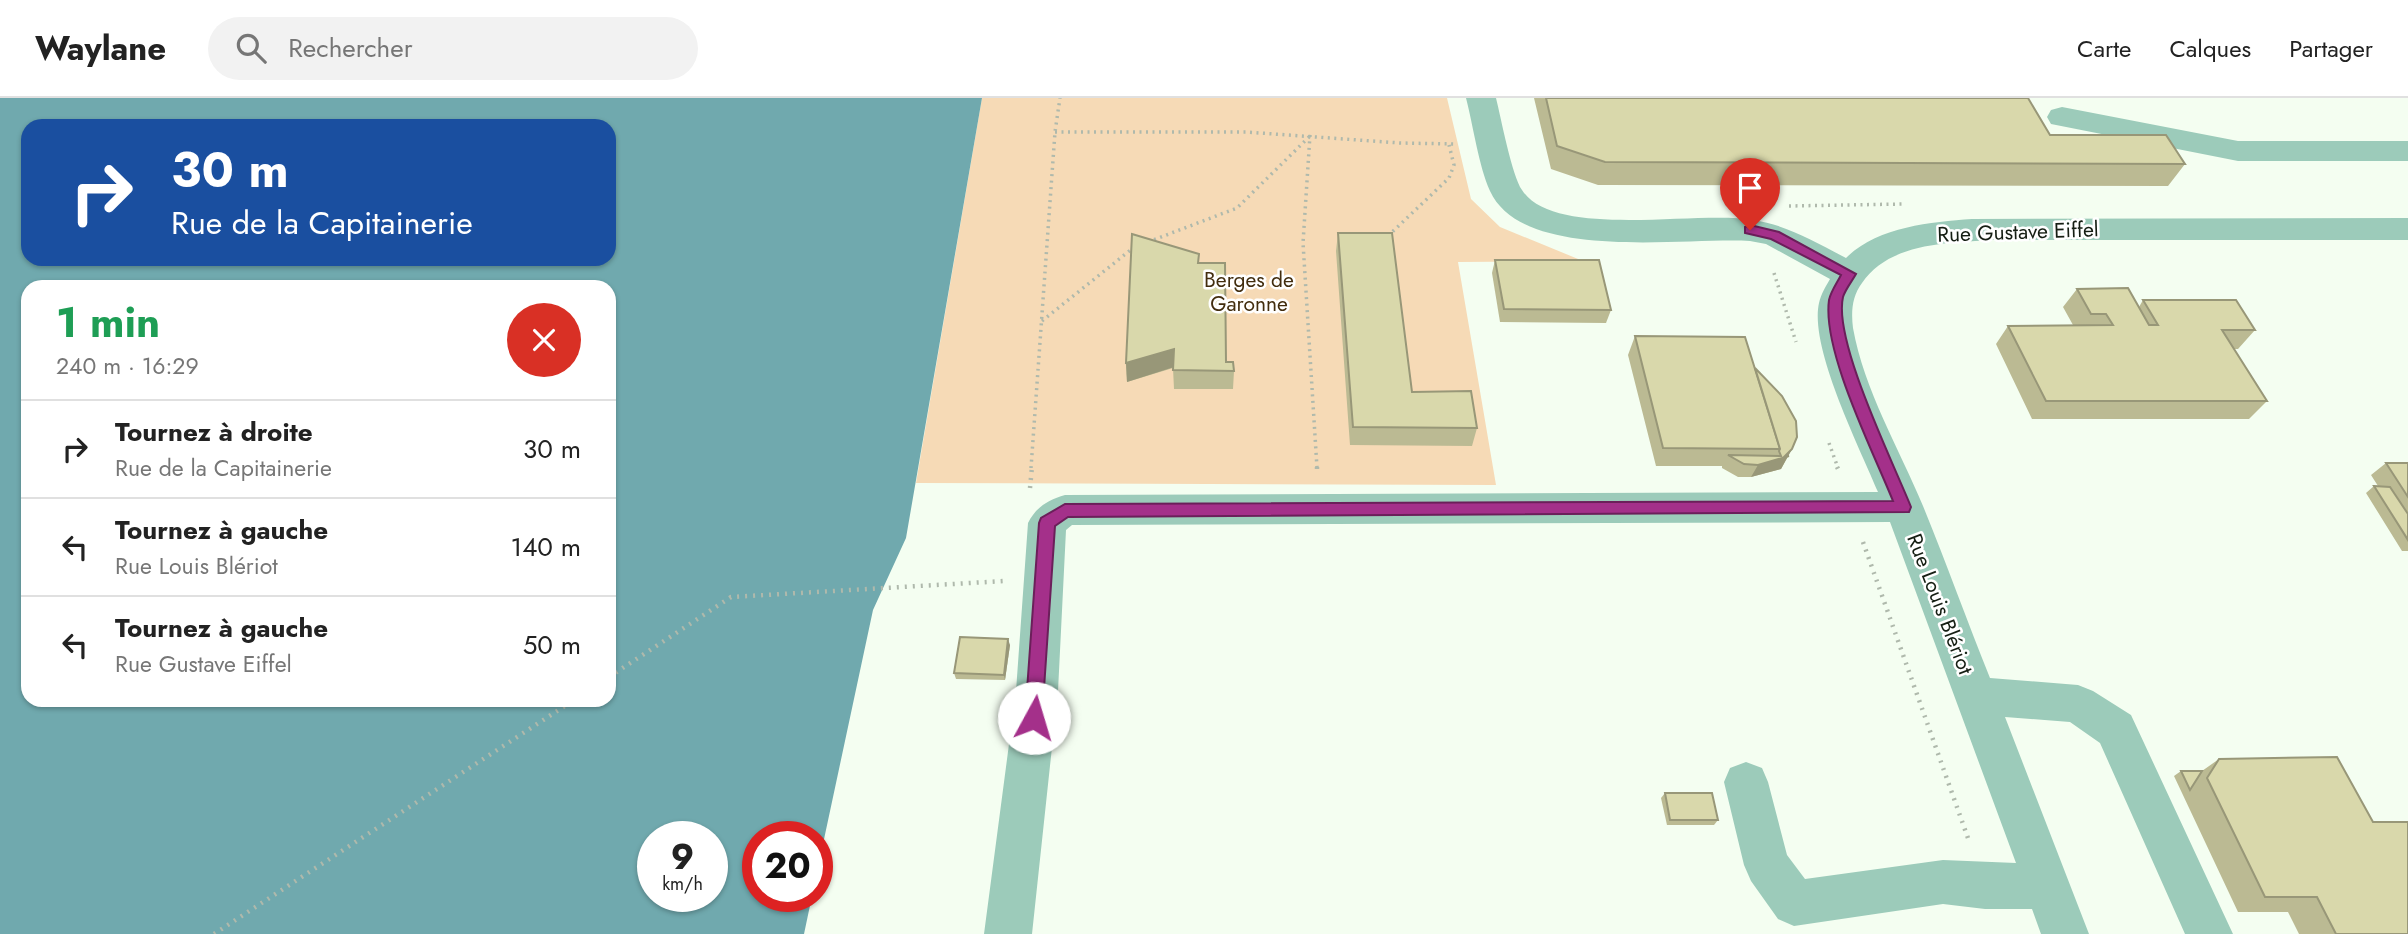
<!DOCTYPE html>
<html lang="fr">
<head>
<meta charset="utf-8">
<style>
	:root { --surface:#fff; --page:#f2f2f2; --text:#222; --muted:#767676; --line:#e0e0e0 }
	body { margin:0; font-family:Jost,sans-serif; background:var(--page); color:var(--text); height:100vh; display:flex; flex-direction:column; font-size:26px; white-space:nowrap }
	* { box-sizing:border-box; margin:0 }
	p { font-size:23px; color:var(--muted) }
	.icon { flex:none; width:38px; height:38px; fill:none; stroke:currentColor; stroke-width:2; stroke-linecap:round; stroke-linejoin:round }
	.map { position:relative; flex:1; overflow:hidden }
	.side { position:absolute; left:21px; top:182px; width:595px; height:427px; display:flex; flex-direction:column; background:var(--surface); border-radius:21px; box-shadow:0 2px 5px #0004 }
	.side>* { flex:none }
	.top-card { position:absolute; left:21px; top:21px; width:595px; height:147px; border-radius:21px; box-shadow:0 2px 5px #0004; background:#1a4fa0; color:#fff; overflow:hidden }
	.speed { position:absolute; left:637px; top:723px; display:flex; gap:14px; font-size:35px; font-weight:700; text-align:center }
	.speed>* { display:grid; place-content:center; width:91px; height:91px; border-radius:50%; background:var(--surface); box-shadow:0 2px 5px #0004; line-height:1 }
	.speed small { font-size:18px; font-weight:400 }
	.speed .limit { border:10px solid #d22; background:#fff; color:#111 }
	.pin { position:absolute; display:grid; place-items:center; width:60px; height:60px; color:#fff; margin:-72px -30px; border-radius:50% 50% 50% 0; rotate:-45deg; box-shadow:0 0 7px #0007 }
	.pin .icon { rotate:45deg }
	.me { position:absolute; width:77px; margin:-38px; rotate:6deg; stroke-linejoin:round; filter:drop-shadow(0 0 5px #0008) }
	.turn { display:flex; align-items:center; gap:24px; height:147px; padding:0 35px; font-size:32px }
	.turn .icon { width:91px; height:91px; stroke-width:2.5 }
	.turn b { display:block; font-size:49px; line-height:60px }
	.round { display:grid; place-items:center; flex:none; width:74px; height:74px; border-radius:37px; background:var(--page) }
	.summary { display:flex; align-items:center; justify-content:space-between; height:119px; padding:0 35px }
	h1 { font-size:42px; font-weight:700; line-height:52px; color:#1e9e55 }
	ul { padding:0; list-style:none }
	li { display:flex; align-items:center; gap:21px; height:98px; padding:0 35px; border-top:2px solid var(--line) }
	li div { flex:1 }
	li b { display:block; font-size:26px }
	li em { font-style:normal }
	header { display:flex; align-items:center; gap:42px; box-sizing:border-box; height:98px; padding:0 35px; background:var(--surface); border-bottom:2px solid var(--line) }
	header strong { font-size:33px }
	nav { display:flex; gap:38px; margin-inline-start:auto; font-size:24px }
	.search { width:490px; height:63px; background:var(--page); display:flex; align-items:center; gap:18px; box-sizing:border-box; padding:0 24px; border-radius:38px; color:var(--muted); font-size:26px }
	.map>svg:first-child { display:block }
	.green { fill:#f6dab6 }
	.water { fill:#70a9ae; fill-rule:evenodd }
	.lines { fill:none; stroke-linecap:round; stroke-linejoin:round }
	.path-far1 { stroke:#afb9ac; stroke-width:3.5; stroke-dasharray:2 4.5; stroke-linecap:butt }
	.path { stroke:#afb9ac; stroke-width:4.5; stroke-dasharray:2 6; stroke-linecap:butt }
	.minor { fill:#9ccbba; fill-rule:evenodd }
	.wall { fill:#bbba93 }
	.shaded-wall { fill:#989778 }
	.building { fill:#d9d8ab; stroke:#989778; stroke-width:2 }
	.route { fill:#a4308a; stroke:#6b1f5a; stroke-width:2 }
	.labels { text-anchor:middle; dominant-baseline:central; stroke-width:5; stroke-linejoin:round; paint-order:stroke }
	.street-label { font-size:21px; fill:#151e13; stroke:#fff }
	.park-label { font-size:21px; fill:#422d0e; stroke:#fff }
</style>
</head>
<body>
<header>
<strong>Waylane</strong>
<div class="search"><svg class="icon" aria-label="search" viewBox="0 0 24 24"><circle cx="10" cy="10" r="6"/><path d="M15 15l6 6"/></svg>Rechercher</div>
<nav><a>Carte</a><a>Calques</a><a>Partager</a></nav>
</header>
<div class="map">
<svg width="2408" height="836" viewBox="0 0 2408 836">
	<rect width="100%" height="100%" fill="#f4fef1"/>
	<path class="green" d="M 982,0 L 1447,0 L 1471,101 L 1500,129 L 1583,163 L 1458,164 L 1496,387 L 916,385 Z"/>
	<path class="water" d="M 0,0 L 982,0 L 906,440 L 873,512 L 817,774 L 817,738 L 758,738 L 758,798 L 812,798 L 804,836 L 0,836 ZM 28,28 L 609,28 L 609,161 L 28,161 ZM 28,189 L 609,189 L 609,602 L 28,602 ZM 653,738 L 712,738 L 712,798 L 653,798 Z"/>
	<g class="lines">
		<g class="path-far1">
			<path d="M 1055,34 L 1246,34 L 1400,45 L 1454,46"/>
			<path d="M 1310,37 L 1303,145 L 1317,370"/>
			<path d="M 1789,108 L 1903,106"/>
			<path d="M 1388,138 L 1449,80 L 1454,67 L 1449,47"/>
			<path d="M 1148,144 L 1237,110 L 1310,38"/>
			<path d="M 1774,175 L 1796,244"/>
			<path d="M 1042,223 L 1133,150"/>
			<path d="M 1829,345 L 1838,370"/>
			<path d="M 1031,370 L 1055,34 L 1060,0"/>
		</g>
		<g class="path">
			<path d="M 1317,369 L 1317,374"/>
			<path d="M 1837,369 L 1839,373"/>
			<path d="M 1030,390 L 1032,369"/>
			<path d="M 1863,444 L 1969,743"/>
			<path d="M 609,579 L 731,499 L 1004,483"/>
			<path d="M 214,836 L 574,602"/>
		</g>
		<g class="minor">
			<path d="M 1466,0 L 1496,0 C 1501,20 1512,78 1522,92 C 1554,142 1698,112 1753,122 C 1787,127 1815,144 1846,160 C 1877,129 1930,124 1972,121 L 2408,120 L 2408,142 L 1993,142 C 1949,145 1890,144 1862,185 C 1852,198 1851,214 1853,230 C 1864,292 1899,350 1923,408 C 1946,464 1967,523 1990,580 L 2078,587 L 2093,593 L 2131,617 L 2233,836 L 2185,836 L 2100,645 L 2070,624 L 2005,619 L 2089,836 L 2041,836 L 2032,811 L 1985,811 L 1943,806 L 1794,828 L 1778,821 L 1751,783 L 1744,767 L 1724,684 L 1730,670 L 1746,664 L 1762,670 L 1768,684 L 1787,757 L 1805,781 L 1943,762 L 2016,765 L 1890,424 L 1072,427 L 1066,432 L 1058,593 L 1032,836 L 984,836 L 1016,593 L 1028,425 C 1036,409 1048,402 1065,397 L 1878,394 C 1860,350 1809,250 1819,205 C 1821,196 1826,188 1830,181 L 1766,146 L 1750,143 C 1683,139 1523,165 1490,93 C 1479,69 1473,27 1466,0 Z"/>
			<path d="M 2062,9 L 2238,43 L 2408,43 L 2408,63 L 2238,63 L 2051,26 L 2047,19 L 2051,12 Z"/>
		</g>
	</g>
	<g class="wall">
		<path d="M 1534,0 L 2028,0 L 2050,37 L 2185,66 L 2168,88 L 1598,87 L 1551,71 Z"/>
		<path d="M 1338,135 L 1412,294 L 1477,330 L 1472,348 L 1350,347 L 1336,153 Z"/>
		<path d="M 1495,162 L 1611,212 L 1606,225 L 1500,224 L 1492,175 Z"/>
		<path d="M 1198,165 L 1226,264 L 1234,273 L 1233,291 L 1174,291 L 1173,270 L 1127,284 L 1126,265 Z"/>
		<path d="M 2077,191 L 2139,209 L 2143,202 L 2255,232 L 2238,251 L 2234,251 L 2267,303 L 2249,321 L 2032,321 L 1996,246 L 2008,228 L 2073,227 L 2063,209 Z"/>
		<path d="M 1635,238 L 1755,270 L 1792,351 L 1781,371 L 1751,379 L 1738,379 L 1722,370 L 1722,368 L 1656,368 L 1628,257 Z"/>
		<path d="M 2386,365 L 2408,365 L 2408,453 L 2402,453 L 2366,395 L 2374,388 L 2378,388 L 2371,377 Z"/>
		<path d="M 1010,547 L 1005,582 L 956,581 L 954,575 Z"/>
		<path d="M 2219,661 L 2408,836 L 2299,836 L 2288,814 L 2238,814 L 2174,678 L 2181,673 L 2202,673 Z"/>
		<path d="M 1665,695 L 1718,722 L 1714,727 L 1667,727 L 1661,700 Z"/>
	</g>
	<g class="shaded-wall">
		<path d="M 1174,251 L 1174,269 L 1127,284 L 1126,265 Z"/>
		<path d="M 1792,351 L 1781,371 L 1751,379 L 1758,367 L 1784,360 Z"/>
		<path d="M 1008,541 L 1010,547 L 1005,582 L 1004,577 Z"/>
	</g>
	<g class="building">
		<path d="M 1546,0 L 2028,0 L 2050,37 L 2166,37 L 2185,66 L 1605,64 L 1557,48 Z"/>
		<path d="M 1338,135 L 1392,135 L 1412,294 L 1471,293 L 1477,330 L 1353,329 Z"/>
		<path d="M 1132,136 L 1199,156 L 1198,165 L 1225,165 L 1226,264 L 1233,264 L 1234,273 L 1173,272 L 1174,251 L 1126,265 Z"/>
		<path d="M 1495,162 L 1599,162 L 1611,212 L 1504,211 Z"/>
		<path d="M 2128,190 L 2149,227 L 2158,227 L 2143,202 L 2236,202 L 2255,232 L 2222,232 L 2267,303 L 2046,303 L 2008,228 L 2113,227 L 2106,216 L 2091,216 L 2077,191 Z"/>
		<path d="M 1635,238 L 1745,239 L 1780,351 L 1663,350 Z"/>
		<path d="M 1755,270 L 1782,298 L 1796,323 L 1797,339 L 1792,351 L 1785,358 L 1789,358 L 1758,367 L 1744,366 L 1728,357 L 1781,358 L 1779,353 L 1780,351 Z"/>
		<path d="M 2386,365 L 2408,365 L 2408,399 Z"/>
		<path d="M 2374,388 L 2390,389 L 2408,416 L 2408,442 Z"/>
		<path d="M 960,539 L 1008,541 L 1004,577 L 954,575 Z"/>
		<path d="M 2337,659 L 2373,724 L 2408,724 L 2408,836 L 2336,836 L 2317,799 L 2265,799 L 2207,680 L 2219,661 Z"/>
		<path d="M 2181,673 L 2202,673 L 2190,692 Z"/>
		<path d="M 1665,695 L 1712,695 L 1718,722 L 1670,722 Z"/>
	</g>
	<path class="route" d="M 1750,127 L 1779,134 L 1856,176 C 1852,183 1845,192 1843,199 C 1833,243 1893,364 1911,409 L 1909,414 L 1068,419 L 1055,428 L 1042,620 L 1040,626 L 1034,628 L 1027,626 L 1025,620 L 1039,425 L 1041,420 L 1065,406 L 1893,403 C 1873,353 1822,253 1829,202 C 1831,193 1837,185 1841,177 L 1771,141 L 1745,135 L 1745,129 Z"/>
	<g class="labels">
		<g class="street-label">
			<text transform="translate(2018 134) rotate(-2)">Rue Gustave Eiffel</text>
			<text transform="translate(1940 506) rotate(69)">Rue Louis Blériot</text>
		</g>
		<g class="park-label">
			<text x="1249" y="182">Berges de<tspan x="1249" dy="24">Garonne</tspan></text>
		</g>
	</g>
</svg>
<div class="speed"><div>9<small>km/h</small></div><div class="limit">20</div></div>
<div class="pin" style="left:1750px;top:132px;background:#d93025"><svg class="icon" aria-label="arrive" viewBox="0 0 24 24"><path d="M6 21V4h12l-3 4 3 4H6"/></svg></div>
<svg class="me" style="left:1034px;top:620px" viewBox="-20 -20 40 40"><circle r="19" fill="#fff"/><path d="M0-13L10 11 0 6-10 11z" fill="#a4308a"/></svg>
<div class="top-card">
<div class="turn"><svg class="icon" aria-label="right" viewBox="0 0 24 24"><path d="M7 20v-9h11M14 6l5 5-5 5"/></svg><div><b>30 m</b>Rue de la Capitainerie</div></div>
</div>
<section class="side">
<div class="summary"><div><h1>1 min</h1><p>240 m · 16:29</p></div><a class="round" style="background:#d93025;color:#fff"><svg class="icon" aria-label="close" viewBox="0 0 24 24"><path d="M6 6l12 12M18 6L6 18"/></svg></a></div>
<ul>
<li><svg class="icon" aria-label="right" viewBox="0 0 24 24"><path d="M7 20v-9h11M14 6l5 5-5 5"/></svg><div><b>Tournez à droite</b><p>Rue de la Capitainerie</p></div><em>30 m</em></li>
<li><svg class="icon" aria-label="left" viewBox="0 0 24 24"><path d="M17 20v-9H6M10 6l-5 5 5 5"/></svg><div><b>Tournez à gauche</b><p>Rue Louis Blériot</p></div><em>140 m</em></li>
<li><svg class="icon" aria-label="left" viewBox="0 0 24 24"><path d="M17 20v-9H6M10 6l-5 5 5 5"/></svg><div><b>Tournez à gauche</b><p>Rue Gustave Eiffel</p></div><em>50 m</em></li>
</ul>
</section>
</div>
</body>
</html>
